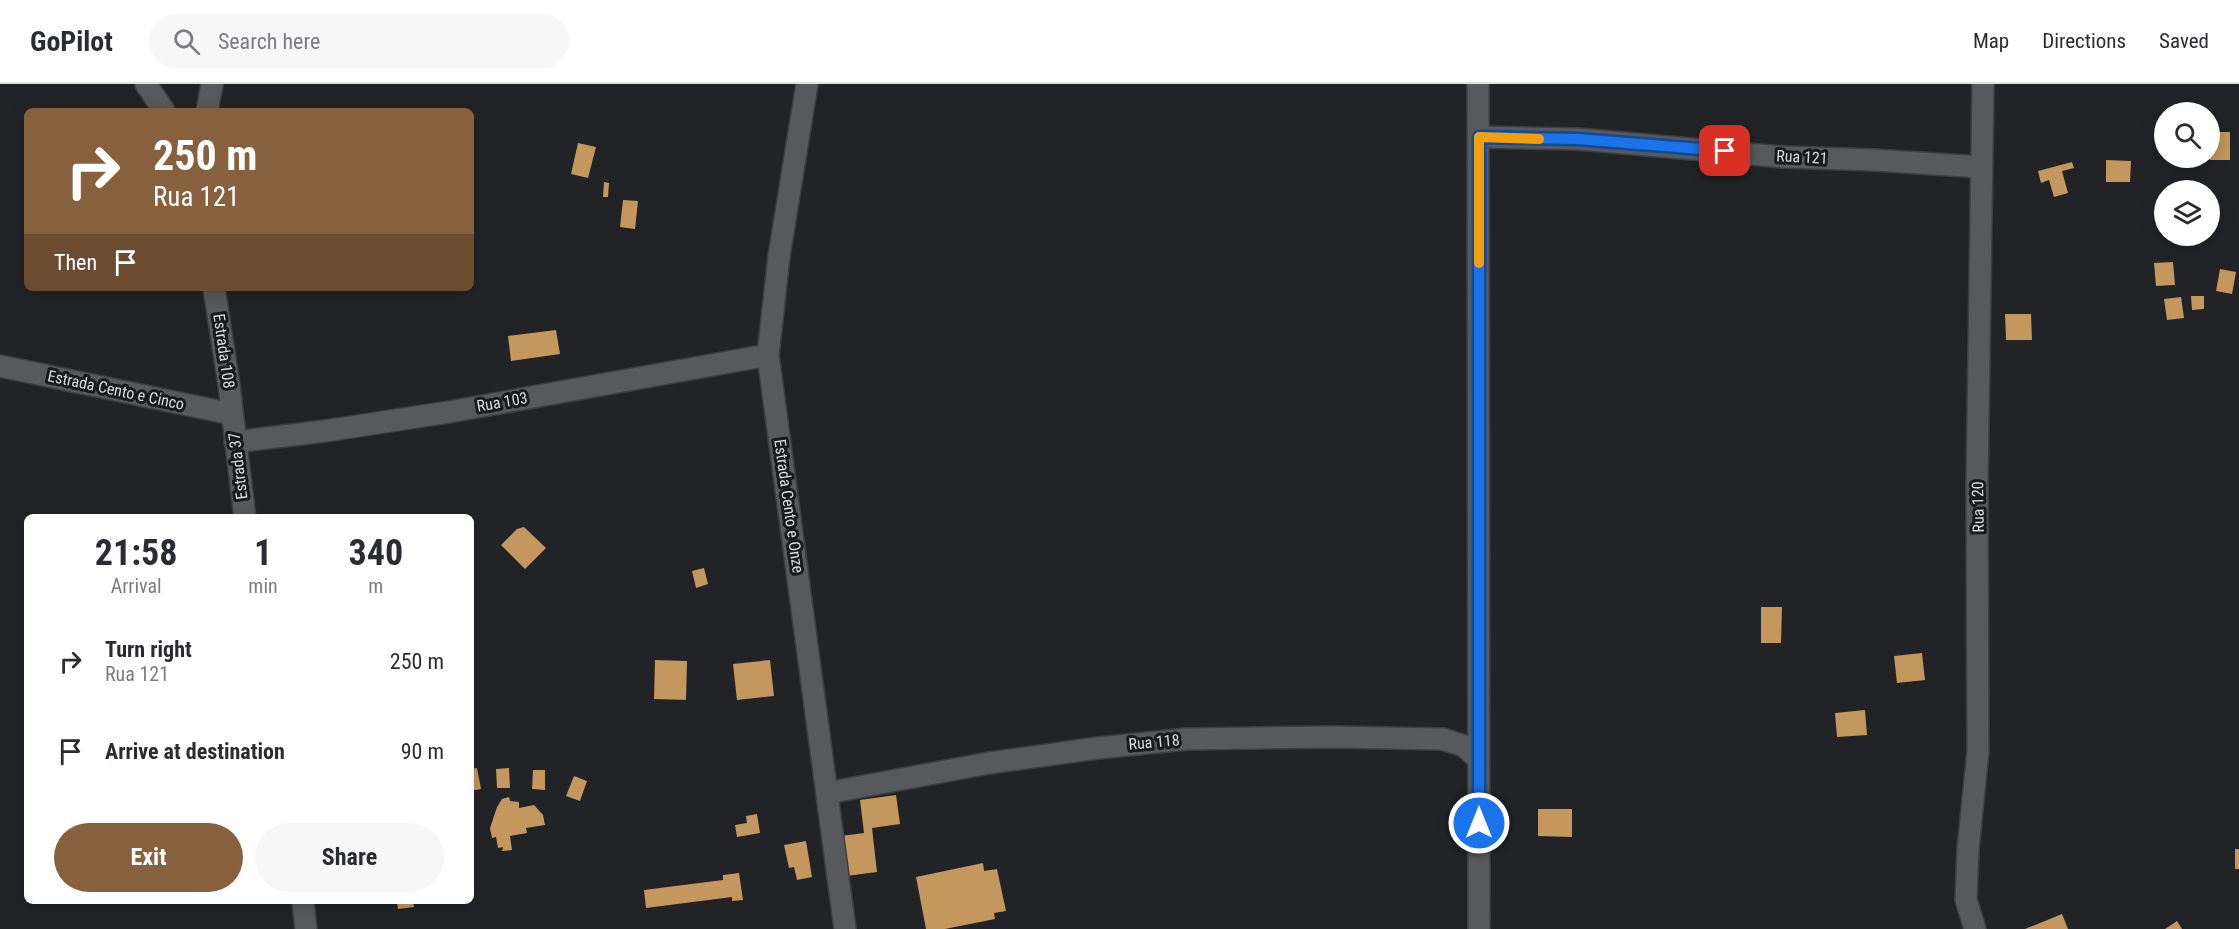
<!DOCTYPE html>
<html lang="en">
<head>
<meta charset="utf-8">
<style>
	:root { --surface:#fff; --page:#f7f7f7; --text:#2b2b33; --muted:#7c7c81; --line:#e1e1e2; --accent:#87603d }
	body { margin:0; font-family:"Roboto Condensed",sans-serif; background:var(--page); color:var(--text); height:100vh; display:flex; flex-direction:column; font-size:22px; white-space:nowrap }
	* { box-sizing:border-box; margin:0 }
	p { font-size:20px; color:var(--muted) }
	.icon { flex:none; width:33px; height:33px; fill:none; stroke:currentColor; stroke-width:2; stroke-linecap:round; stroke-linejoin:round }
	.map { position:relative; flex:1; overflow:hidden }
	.drawer { position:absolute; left:24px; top:430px; width:450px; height:390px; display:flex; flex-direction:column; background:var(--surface); border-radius:9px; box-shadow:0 3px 15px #0003 }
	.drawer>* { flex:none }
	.banner { position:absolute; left:24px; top:24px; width:450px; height:183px; border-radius:9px; box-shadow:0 3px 15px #0003; background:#87603d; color:#fff; overflow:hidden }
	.buttons { position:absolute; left:2154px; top:18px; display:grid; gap:12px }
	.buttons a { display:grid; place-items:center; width:66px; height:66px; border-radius:50%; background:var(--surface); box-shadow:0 3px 15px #0003; font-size:30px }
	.pin { position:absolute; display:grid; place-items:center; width:51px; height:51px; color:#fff; margin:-26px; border-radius:12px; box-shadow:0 3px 9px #0006 }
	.me { position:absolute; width:66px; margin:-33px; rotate:0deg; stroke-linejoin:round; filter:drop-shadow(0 0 4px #0008) }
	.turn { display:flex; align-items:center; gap:21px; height:126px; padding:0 30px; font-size:27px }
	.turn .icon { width:78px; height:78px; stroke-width:2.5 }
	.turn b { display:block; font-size:42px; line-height:51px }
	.then { display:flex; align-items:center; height:57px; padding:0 30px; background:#0003; gap:12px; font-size:22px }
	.eta { display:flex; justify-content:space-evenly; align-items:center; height:102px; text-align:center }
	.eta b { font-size:36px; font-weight:700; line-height:42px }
	.cta { display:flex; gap:12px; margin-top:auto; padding:12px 30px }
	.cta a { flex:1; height:69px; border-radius:36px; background:var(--accent); color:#fff; font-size:24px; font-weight:700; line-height:69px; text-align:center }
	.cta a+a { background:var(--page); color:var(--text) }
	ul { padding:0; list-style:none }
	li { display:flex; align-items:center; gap:18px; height:90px; padding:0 30px }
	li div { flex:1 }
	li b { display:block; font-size:22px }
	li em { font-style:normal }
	header { display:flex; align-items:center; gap:36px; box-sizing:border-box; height:84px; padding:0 30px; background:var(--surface); border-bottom:2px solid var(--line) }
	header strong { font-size:28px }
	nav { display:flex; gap:33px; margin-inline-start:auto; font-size:21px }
	.search { width:420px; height:54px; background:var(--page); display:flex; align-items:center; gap:15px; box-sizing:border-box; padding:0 21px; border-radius:33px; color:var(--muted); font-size:22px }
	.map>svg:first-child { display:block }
	.building { fill:#c3975e }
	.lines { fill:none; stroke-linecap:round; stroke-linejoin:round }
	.minor-casing { stroke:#3d3e40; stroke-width:24 }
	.minor { stroke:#57595c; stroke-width:21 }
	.route-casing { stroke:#114b97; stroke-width:15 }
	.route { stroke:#1a73e8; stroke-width:10 }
	.slow { stroke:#f59e0b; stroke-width:10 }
	.labels { text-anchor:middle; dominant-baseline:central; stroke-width:6; stroke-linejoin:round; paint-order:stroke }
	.street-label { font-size:16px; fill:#dadbdd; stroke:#181a1d }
</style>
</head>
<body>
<header>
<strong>GoPilot</strong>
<div class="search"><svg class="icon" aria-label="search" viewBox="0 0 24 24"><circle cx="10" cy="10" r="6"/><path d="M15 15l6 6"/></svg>Search here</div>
<nav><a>Map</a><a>Directions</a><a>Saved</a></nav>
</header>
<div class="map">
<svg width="2239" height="845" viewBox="0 0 2239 845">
	<rect width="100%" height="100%" fill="#212326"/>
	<g class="building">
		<rect x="2210" y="48" width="20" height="28"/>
		<path d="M 578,59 L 596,63 L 588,94 L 571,90 Z"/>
		<path d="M 2106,76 L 2131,77 L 2130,98 L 2106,98 Z"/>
		<path d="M 2072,78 L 2074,84 L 2062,87 L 2068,109 L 2054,113 L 2049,96 L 2041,99 L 2038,87 Z"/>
		<path d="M 604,98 L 609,99 L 608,113 L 603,113 Z"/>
		<path d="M 623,116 L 638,117 L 635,145 L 620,143 Z"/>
		<path d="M 2173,178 L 2175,201 L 2156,202 L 2154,179 Z"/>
		<path d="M 2220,185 L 2236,188 L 2232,210 L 2216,207 Z"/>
		<path d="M 2191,212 L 2204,212 L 2204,225 L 2192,226 Z"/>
		<path d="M 2181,213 L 2184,234 L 2167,236 L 2164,215 Z"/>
		<path d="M 2005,230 L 2031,230 L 2032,256 L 2006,256 Z"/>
		<path d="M 556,246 L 560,270 L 511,277 L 508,252 Z"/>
		<path d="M 524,443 L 546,464 L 525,485 L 501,461 L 517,445 Z"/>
		<path d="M 704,484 L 708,500 L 696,504 L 692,487 Z"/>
		<path d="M 1761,523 L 1782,523 L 1781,559 L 1761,559 Z"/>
		<path d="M 1922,569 L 1925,596 L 1897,599 L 1894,572 Z"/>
		<path d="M 655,576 L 687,577 L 686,616 L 654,615 Z"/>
		<path d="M 770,576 L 774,612 L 737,616 L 733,580 Z"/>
		<path d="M 1865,626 L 1867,651 L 1837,653 L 1835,629 Z"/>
		<path d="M 477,684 L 481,705 L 471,707 L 471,685 Z"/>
		<path d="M 509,684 L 510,704 L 497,704 L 496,685 Z"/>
		<path d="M 533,686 L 545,686 L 545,706 L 532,705 Z"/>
		<path d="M 574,692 L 587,697 L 580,717 L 566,712 Z"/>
		<path d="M 896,711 L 900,740 L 872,744 L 877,788 L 846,792 L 841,752 L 864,749 L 860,716 Z"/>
		<path d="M 509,713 L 510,717 L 519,718 L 519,724 L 534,721 L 543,731 L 545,741 L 526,744 L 527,749 L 510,752 L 512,766 L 502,767 L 503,763 L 498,764 L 496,753 L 492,754 L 490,744 L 497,723 L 502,715 Z"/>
		<path d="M 1538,725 L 1572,725 L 1572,753 L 1538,752 Z"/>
		<path d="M 757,730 L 760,749 L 737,753 L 735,741 L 747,739 L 746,732 Z"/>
		<path d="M 806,757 L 812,793 L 797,796 L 794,783 L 789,784 L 784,761 Z"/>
		<rect x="2235" y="765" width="4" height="20"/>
		<path d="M 983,779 L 984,787 L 997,785 L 1006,827 L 994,829 L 995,835 L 945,845 L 926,845 L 916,793 Z"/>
		<path d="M 739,789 L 743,816 L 732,817 L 732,813 L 646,824 L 644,806 L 723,796 L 723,791 Z"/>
		<path d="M 397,818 L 413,818 L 414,823 L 398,825 Z"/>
		<path d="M 2062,830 L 2068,845 L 2025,845 Z"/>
		<path d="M 2177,837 L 2182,845 L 2165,845 Z"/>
	</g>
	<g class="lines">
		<g class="minor-casing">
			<g id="minor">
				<path d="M 146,0 L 164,27"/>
				<path d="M 807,0 L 779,172 L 768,271 L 845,845"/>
				<path d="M 1478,0 L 1479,845"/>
				<path d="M 207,27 L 212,0"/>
				<path d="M 1479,53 L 1578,55 L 1783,73 L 1874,76 L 1981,83"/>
				<path d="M 214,204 L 229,301 L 245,434"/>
				<path d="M 0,282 L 232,330"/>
				<path d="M 235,358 L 325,347 L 449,328 L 768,271"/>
				<path d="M 827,709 L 989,679 L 1098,664 L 1187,655 L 1334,653 L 1443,655 L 1464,662 L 1478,675"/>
				<path d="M 303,818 L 306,845"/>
				<path d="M 1975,845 L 1966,816 L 1968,765 L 1978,667 L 1977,402 L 1983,0"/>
			</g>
		</g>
		<use href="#minor" class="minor"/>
	</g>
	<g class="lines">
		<g class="route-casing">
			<path id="route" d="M 1479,739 L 1479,53 L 1578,55 L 1725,67"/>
		</g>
		<use href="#route" class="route"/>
		<path class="slow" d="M 1479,179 L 1479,53 L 1539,55"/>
	</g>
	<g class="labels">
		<g class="street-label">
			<text transform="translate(1802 73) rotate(3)">Rua 121</text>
			<text transform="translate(224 267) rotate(82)">Estrada 108</text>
			<text transform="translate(116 306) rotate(12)">Estrada Cento e Cinco</text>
			<text transform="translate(502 318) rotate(-10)">Rua 103</text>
			<text transform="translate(238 382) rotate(-97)">Estrada 37</text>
			<text transform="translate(789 422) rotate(82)">Estrada Cento e Onze</text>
			<text transform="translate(1978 423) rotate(-91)">Rua 120</text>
			<text transform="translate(1154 658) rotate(-5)">Rua 118</text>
		</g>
	</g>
</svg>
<div class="buttons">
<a><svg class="icon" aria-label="search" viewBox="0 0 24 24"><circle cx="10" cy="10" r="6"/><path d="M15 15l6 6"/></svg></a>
<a><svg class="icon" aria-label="layers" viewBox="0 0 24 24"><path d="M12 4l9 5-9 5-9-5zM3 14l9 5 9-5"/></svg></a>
</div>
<div class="pin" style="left:1725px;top:67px;background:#d93025"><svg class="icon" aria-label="arrive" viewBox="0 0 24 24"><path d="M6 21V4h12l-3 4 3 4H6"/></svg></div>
<svg class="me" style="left:1479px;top:739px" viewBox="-20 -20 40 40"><circle r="17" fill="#1a73e8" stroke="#fff" stroke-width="3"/><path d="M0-11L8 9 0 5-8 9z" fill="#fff"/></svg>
<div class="banner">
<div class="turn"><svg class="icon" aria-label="right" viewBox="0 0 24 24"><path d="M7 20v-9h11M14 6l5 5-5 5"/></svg><div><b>250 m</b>Rua 121</div></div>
<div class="then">Then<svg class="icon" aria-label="arrive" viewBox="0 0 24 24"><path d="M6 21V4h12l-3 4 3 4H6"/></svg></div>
</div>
<section class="drawer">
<div class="eta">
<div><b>21:58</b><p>Arrival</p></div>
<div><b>1</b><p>min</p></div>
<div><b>340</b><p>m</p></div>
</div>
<ul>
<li><svg class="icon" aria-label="right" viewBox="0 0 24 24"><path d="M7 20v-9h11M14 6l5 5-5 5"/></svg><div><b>Turn right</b><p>Rua 121</p></div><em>250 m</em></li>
<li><svg class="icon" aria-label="arrive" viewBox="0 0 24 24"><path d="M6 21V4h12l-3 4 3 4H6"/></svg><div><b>Arrive at destination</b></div><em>90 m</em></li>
</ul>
<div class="cta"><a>Exit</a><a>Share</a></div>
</section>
</div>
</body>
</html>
